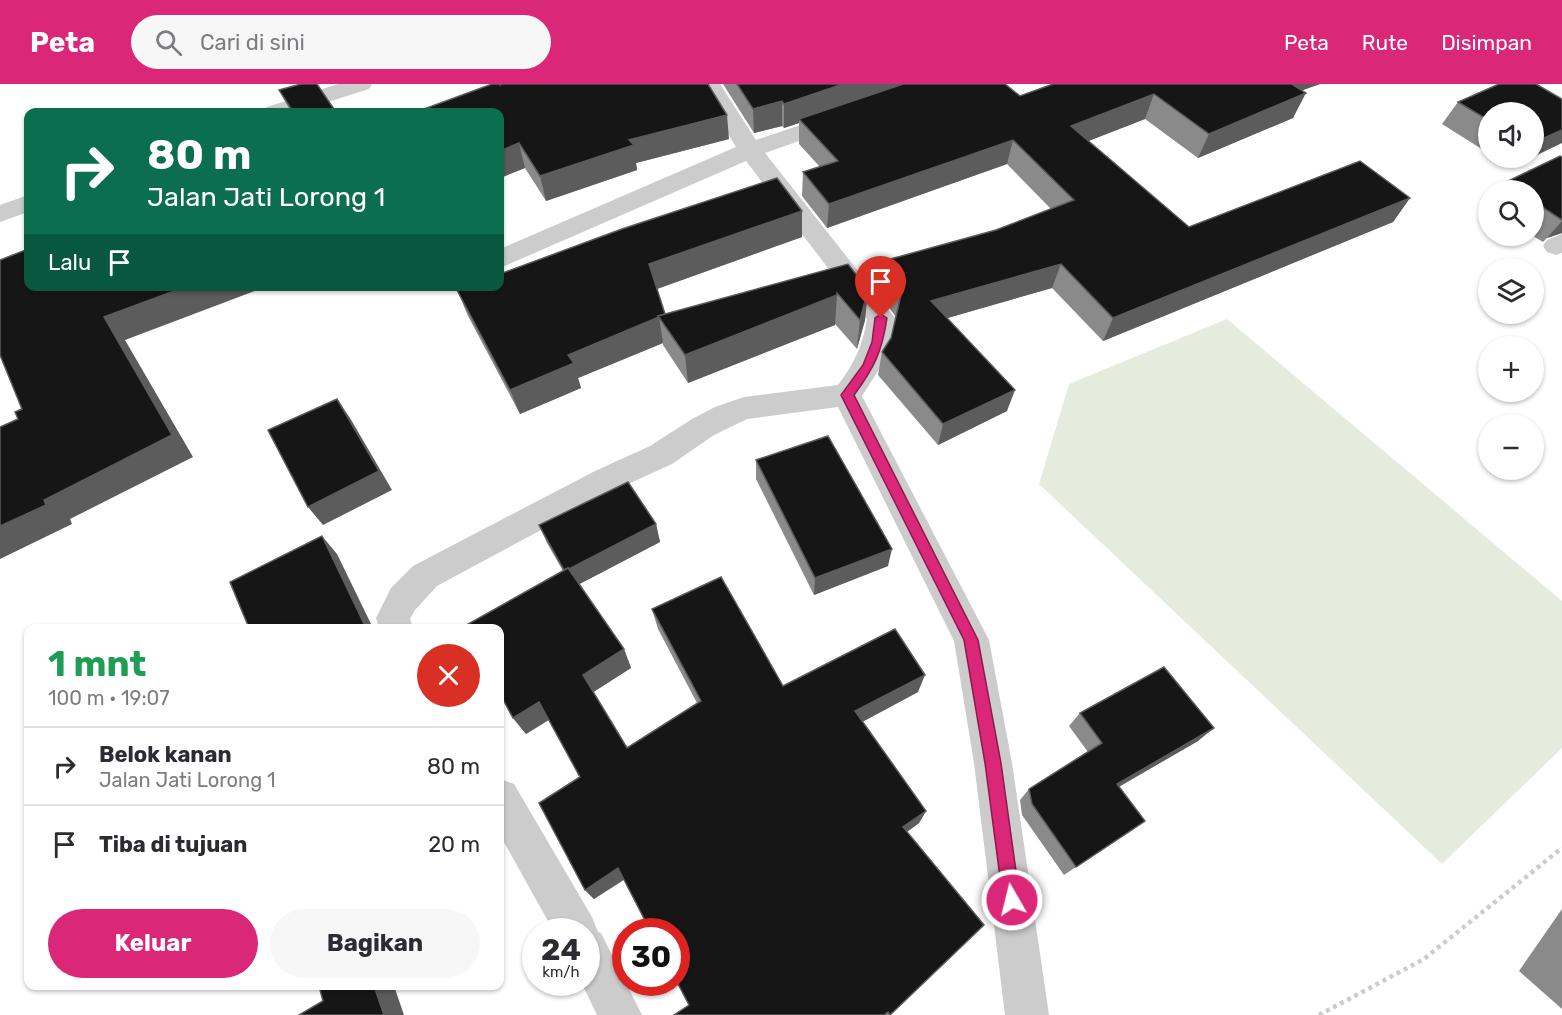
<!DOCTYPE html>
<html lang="id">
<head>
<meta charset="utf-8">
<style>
	:root { --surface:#fff; --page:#f7f7f7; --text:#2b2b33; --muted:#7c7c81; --line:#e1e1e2; --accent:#db2777 }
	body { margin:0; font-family:Rubik,sans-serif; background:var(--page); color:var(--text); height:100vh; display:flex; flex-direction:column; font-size:22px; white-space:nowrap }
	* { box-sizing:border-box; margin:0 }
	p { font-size:20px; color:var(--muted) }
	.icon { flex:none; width:33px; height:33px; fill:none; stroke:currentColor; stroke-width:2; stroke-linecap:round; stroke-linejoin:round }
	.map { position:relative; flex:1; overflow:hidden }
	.side { position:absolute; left:24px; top:540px; width:480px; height:366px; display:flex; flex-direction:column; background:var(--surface); border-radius:12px; box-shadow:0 2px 4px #0004 }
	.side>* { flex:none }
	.banner { position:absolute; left:24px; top:24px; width:480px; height:183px; border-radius:12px; box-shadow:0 2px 4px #0004; background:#0b6e4f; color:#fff; overflow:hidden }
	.controls { position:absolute; left:1478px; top:18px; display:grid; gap:12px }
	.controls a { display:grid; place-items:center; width:66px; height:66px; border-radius:50%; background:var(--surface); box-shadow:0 2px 4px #0004; font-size:30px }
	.speed { position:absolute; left:522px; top:834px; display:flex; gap:12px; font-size:30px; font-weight:700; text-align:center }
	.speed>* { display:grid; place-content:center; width:78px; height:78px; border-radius:50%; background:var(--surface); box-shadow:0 2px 4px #0004; line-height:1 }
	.speed small { font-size:15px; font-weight:400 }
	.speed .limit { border:9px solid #d22; background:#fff; color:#111 }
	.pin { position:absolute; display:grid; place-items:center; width:51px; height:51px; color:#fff; margin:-62px -26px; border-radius:50% 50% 50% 0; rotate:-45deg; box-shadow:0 0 6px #0007 }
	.pin .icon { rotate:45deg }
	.me { position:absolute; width:66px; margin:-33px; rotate:352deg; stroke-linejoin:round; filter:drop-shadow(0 0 4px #0008) }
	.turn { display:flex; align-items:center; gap:21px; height:126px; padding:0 24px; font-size:27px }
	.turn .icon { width:78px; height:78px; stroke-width:2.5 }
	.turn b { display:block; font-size:42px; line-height:51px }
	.then { display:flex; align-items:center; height:57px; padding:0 24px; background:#0003; gap:12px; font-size:22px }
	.round { display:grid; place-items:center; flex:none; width:63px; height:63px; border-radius:32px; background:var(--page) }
	.summary { display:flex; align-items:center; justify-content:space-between; height:102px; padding:0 24px }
	h1 { font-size:36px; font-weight:700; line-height:45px; color:#1e9e55 }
	.action { display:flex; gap:12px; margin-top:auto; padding:12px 24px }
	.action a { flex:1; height:69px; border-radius:36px; background:var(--accent); color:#fff; font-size:24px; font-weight:700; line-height:69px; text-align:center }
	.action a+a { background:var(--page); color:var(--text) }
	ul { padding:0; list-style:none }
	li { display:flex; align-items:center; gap:18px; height:78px; padding:0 24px; border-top:2px solid var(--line) }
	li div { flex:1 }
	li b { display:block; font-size:22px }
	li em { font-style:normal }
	header { display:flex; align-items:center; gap:36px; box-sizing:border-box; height:84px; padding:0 30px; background:var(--accent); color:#fff }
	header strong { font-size:28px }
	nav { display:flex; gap:33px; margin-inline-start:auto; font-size:21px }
	.search { width:420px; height:54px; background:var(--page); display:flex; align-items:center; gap:15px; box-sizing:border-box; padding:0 21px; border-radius:33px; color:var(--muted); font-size:22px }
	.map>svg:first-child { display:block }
	.green { fill:#e5ebdd }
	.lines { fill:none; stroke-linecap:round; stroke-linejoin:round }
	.path { stroke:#ccc; stroke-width:4.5; stroke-dasharray:4 4; stroke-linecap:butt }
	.minor { fill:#ccc; fill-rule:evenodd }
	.wall { fill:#8a8a8a }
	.shaded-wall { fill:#5c5c5c }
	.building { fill:#161616; stroke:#5c5c5c; stroke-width:1.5 }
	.route { fill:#db2777; stroke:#8e194d; stroke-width:1.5 }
</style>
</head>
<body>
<header>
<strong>Peta</strong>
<div class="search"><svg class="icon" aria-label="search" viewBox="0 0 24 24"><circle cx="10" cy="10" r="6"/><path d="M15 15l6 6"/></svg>Cari di sini</div>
<nav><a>Peta</a><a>Rute</a><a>Disimpan</a></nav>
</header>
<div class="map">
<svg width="1562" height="931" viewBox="0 0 1562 931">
	<rect width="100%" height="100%" fill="#fff"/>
	<path class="green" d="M 1227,235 L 1562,517 L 1562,664 L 1442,780 L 1039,400 L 1069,300 Z"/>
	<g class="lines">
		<path class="path" d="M 1319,931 L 1424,875 L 1562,764"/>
		<g class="minor">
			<path d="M 338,0 L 372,0 L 369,5 L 296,28 L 264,28 L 267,23 Z"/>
			<path d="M 698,0 L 720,0 L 756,56 L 842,27 L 850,29 L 854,34 L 850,39 L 765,69 L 895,234 L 885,276 L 862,312 L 989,556 L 1012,679 L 1049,931 L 1005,931 L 974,679 L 954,557 L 838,323 L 747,335 L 714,351 L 672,380 L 617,405 L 437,502 L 415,526 L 410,535 L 413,544 L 379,544 L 376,534 L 391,504 L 413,482 L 595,387 L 650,362 L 692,335 L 715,323 L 744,313 L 838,301 C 854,280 863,261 867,235 L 746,77 L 500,184 L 500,165 L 736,63 Z"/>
			<path d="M 28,111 L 28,128 L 0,138 L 0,121 Z"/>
			<path d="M 1562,150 L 1562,169 L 1556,171 L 1547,168 L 1543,162 L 1547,156 Z"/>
			<path d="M 500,695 L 514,700 L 592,833 L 598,848 L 601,849 L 642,931 L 597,931 L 581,898 L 586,898 L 586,848 L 554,848 L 500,751 Z"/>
		</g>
	</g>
	<g class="wall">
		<path d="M 723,0 L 1005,0 L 1020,12 L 1053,0 L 1320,0 L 1302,6 L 1293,34 L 1198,74 L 1145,35 L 1088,57 L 1189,143 L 1410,114 L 1393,138 L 1103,257 L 1052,204 L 947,234 L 1007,327 L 938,361 L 878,291 L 882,268 L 891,254 L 896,233 L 873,202 L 876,179 L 996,146 L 1051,125 L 1007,80 L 827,144 L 802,112 L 803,88 L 820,83 L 799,60 L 799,39 L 784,44 L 782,42 L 754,49 Z"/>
		<path d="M 1536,0 L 1533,28 L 1488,28 L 1488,69 L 1442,40 L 1458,18 Z"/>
		<path d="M 500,1 L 729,55 L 636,79 L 637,86 L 546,117 L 525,84 L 500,94 Z"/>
		<path d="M 279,6 L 336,28 L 291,28 Z"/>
		<path d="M 1562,73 L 1562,149 L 1547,154 L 1543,158 L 1533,152 L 1533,106 L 1498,106 L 1504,99 Z"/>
		<path d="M 1496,74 L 1532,74 L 1511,83 Z"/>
		<path d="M 802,127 L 802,153 L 657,205 L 665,230 L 868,206 L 865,236 L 857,265 L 835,240 L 835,241 L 688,299 L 663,261 L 663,259 L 578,294 L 581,304 L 520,330 L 468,232 L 457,206 Z"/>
		<path d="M 756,376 L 888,482 L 814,511 L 756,395 Z"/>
		<path d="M 656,440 L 660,458 L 579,500 L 624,565 L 631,584 L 593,608 L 627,664 L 697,619 L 658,545 L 652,525 L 783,602 L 918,608 L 862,638 L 926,727 L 919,739 L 907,748 L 984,841 L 889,931 L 674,931 L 689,921 L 624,796 L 594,815 L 585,806 L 580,693 L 549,636 L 526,650 L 513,634 L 563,487 L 547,459 L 539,441 Z"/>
		<path d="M 1080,629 L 1198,657 L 1119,703 L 1145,737 L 1064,791 L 1022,731 L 1020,716 L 1029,705 L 1088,668 L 1069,642 Z"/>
		<path d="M 1562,825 L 1562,925 L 1519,887 Z"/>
	</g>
	<g class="shaded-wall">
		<path d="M 843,0 L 912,0 L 799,35 L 799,39 L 784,44 L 784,20 Z"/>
		<path d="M 1279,0 L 1320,0 L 1270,18 Z"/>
		<path d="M 1306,9 L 1293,34 L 1198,74 L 1209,50 Z"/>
		<path d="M 1154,10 L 1145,35 L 1063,67 L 1071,42 Z"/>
		<path d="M 782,17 L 782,42 L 754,49 L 753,25 Z"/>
		<path d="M 727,31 L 729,55 L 636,79 L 637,86 L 546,117 L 540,92 L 629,56 Z"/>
		<path d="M 1562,46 L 1562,59 L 1533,73 L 1533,59 Z"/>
		<path d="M 1013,56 L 1007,80 L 827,144 L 829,120 Z"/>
		<path d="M 519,59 L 525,84 L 500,94 L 500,67 Z"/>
		<path d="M 1519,74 L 1532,74 L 1511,83 Z"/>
		<path d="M 1410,114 L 1393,138 L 1103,257 L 1113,234 Z"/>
		<path d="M 802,127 L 802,153 L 654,206 L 649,180 Z"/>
		<path d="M 1562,137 L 1562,149 L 1547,154 Z"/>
		<path d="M 1061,180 L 1052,204 L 927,240 L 931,217 Z"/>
		<path d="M 188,202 L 268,202 L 125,256 L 193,373 L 70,435 L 72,440 L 0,475 L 0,442 L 104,233 Z"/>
		<path d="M 868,206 L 865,236 L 857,265 L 860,236 Z"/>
		<path d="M 837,211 L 835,241 L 688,299 L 685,271 Z"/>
		<path d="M 659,233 L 663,259 L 578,294 L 581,304 L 520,330 L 510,306 L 568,271 Z"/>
		<path d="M 1015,306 L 1007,327 L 938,361 L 943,340 Z"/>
		<path d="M 337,315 L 350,334 L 392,406 L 323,441 L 308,423 Z"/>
		<path d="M 656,440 L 660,458 L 572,504 L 565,487 Z"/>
		<path d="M 322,452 L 337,470 L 373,544 L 366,544 Z"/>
		<path d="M 892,465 L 888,482 L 814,511 L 815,494 Z"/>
		<path d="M 624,565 L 631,584 L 592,609 L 583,591 Z"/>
		<path d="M 925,591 L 918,608 L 851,644 L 855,627 Z"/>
		<path d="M 539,618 L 550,635 L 526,650 L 513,634 Z"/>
		<path d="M 1214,644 L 1198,657 L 1104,711 L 1117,700 Z"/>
		<path d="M 926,727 L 919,739 L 897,755 L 903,743 Z"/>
		<path d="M 618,784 L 626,794 L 594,815 L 585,806 Z"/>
		<path d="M 374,902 L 394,902 L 404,931 L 384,931 Z"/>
	</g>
	<g class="building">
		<path d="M 301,0 L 317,0 L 336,28 L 293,28 L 279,6 Z"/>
		<path d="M 492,0 L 499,0 L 500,1 L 502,0 L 708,0 L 727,31 L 629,56 L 634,61 L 540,92 L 519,59 L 500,67 L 500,28 L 416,28 Z"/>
		<path d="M 737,0 L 843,0 L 784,20 L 782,17 L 753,25 Z"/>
		<path d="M 903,0 L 1005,0 L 1020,12 L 1053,0 L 1292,0 L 1306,9 L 1209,50 L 1154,10 L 1071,42 L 1189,143 L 1360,77 L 1410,114 L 1113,234 L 1061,180 L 931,217 L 1015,306 L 943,340 L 882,268 L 891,254 L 901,211 L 876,179 L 996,146 L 1074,116 L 1013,56 L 829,120 L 803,88 L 838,77 L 799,35 Z"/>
		<path d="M 1499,0 L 1536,0 L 1562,15 L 1562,46 L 1533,59 L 1533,28 L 1488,28 L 1488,36 L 1458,18 Z"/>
		<path d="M 1560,72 L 1562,73 L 1562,136 L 1533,117 L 1533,106 L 1516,106 L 1504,99 Z"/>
		<path d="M 777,94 L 802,127 L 649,180 L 665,230 L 658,232 L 659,233 L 568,271 L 574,279 L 510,306 L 457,206 L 467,202 L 500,202 L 500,190 L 622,145 Z"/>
		<path d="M 28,165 L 28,202 L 188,202 L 104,233 L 172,351 L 44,416 L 46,421 L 0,442 L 0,343 L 18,335 L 15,328 L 22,325 L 0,271 L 0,176 Z"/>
		<path d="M 848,180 L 868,206 L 860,236 L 837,209 L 837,211 L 685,271 L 658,232 Z"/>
		<path d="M 337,315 L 379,387 L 308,423 L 268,346 Z"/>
		<path d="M 828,352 L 892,465 L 815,494 L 756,376 Z"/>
		<path d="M 628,398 L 656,440 L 569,485 L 568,484 L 564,486 L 539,441 Z"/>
		<path d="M 322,452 L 366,544 L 249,544 L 230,498 Z"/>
		<path d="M 568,484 L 624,565 L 583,591 L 627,664 L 701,617 L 652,525 L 721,493 L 783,602 L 895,545 L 925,591 L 855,627 L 926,727 L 903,743 L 984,841 L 890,931 L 888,928 L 884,931 L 674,931 L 689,921 L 676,896 L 676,848 L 651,848 L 618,784 L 585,806 L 539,719 L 580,693 L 539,618 L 513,634 L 500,610 L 500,544 L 461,544 Z"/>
		<path d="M 1164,583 L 1214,644 L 1117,700 L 1145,737 L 1076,783 L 1032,720 L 1029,705 L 1102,659 L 1080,629 Z"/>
		<path d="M 319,902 L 374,902 L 384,931 L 299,931 L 323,917 Z"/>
	</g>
	<path class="route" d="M 881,230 L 887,234 C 882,268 874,284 854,311 L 978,556 L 1001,679 L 1020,816 L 1018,822 L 1012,825 L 1006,822 L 1003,816 L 985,679 L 964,556 L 841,311 L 863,281 L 872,258 L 875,234 Z"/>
</svg>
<div class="controls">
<a><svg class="icon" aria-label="sound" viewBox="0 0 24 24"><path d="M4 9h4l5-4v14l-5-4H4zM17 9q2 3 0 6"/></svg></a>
<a><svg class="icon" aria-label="search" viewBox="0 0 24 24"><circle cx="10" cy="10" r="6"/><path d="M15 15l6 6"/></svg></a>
<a><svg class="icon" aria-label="layers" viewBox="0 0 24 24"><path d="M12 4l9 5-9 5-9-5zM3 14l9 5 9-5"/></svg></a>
<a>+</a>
<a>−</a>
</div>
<div class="speed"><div>24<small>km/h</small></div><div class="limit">30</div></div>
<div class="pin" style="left:881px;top:234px;background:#d93025"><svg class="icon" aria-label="arrive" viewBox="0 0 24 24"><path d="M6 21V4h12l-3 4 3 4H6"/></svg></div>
<svg class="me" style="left:1012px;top:816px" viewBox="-20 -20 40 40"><circle r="17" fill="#db2777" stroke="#fff" stroke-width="3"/><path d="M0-11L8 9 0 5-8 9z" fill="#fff"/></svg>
<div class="banner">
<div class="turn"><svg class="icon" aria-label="right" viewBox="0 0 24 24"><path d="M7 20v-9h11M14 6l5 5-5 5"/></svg><div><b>80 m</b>Jalan Jati Lorong 1</div></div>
<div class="then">Lalu<svg class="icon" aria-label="arrive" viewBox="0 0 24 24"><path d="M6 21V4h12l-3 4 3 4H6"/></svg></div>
</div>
<section class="side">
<div class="summary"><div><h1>1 mnt</h1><p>100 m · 19:07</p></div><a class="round" style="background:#d93025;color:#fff"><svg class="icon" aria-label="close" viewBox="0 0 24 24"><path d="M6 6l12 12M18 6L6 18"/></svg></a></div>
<ul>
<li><svg class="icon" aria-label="right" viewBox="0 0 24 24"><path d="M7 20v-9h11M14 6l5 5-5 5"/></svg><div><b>Belok kanan</b><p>Jalan Jati Lorong 1</p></div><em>80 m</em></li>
<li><svg class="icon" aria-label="arrive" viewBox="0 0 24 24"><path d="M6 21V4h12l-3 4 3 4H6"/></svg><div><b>Tiba di tujuan</b></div><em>20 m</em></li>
</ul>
<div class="action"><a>Keluar</a><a>Bagikan</a></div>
</section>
</div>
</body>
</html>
